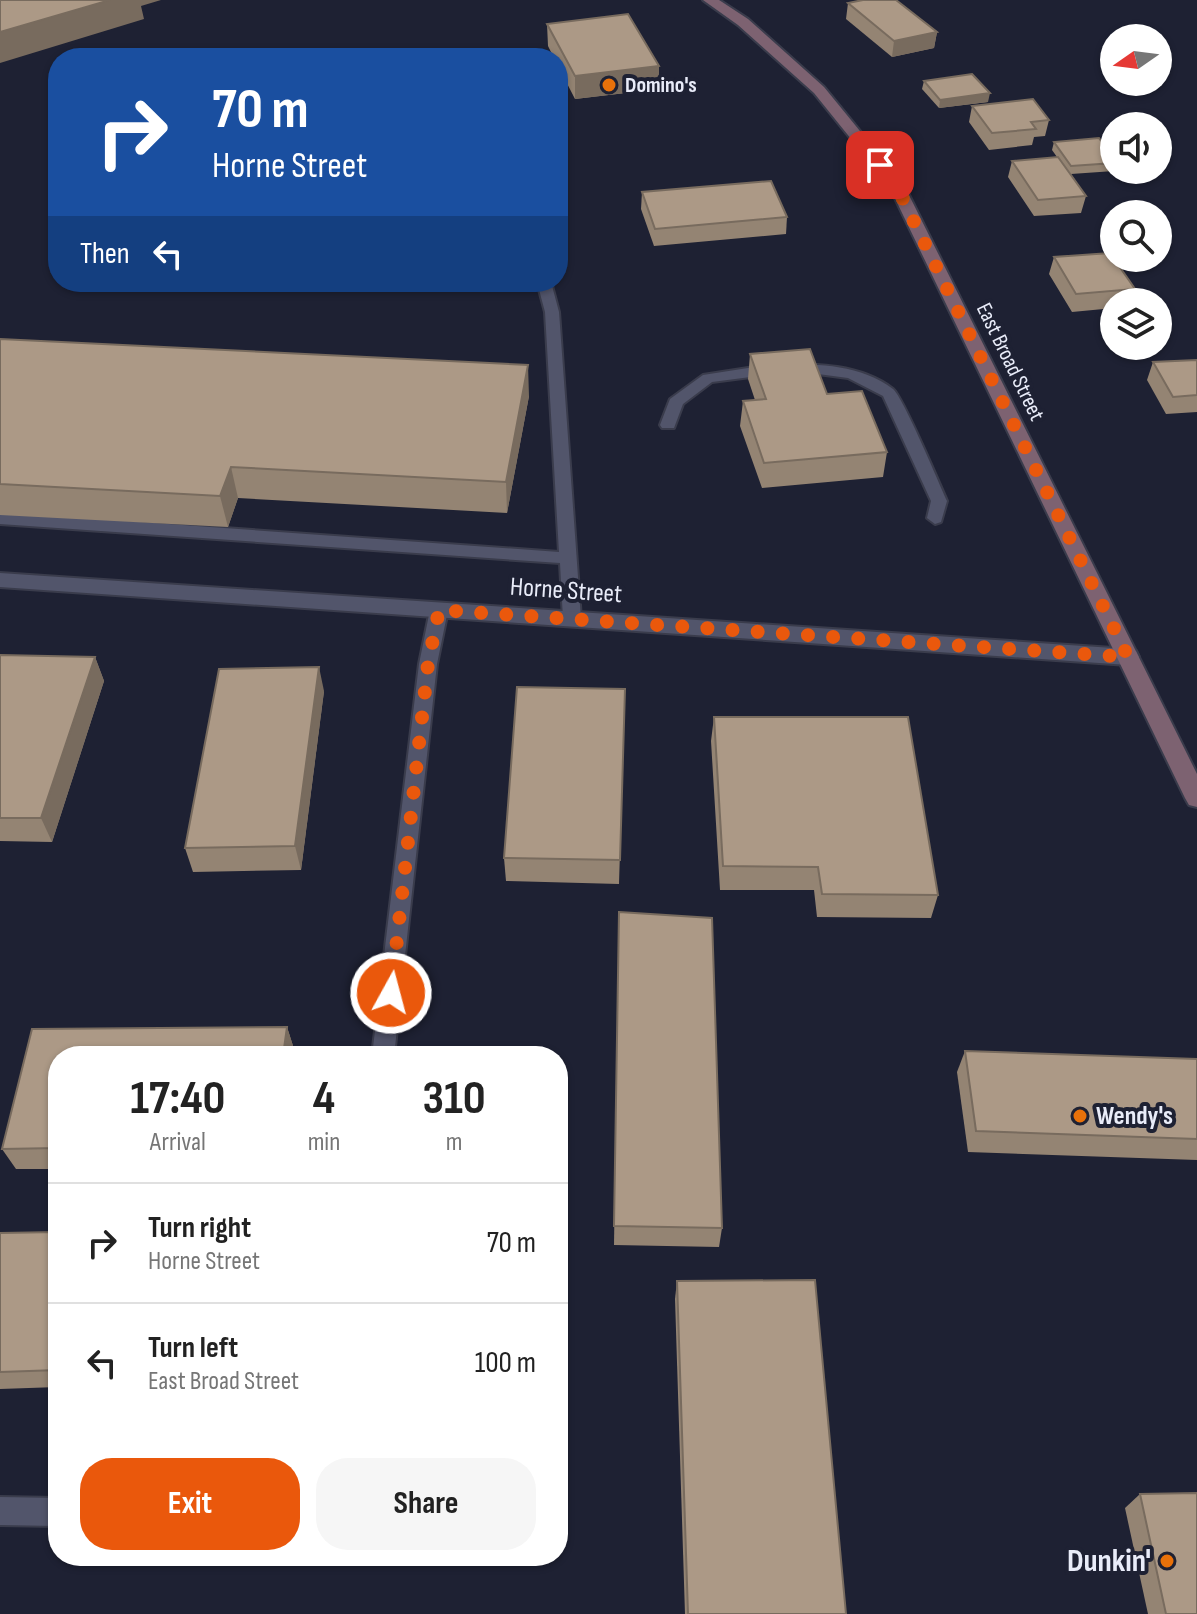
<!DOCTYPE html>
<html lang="en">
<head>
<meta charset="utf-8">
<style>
	:root { --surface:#fff; --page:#f6f6f6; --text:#222; --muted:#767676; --line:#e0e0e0; --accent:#ea580c }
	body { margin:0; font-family:"Sofia Sans Condensed",sans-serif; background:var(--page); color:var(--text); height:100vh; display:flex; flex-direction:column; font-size:30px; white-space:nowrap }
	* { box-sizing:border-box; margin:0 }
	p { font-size:26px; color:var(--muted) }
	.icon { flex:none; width:44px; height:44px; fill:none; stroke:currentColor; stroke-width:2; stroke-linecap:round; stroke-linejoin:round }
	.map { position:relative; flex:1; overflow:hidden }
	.details { position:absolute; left:48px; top:1046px; width:520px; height:520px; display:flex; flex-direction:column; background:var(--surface); border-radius:32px; box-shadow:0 2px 6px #0004 }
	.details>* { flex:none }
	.banner { position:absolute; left:48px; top:48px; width:520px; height:244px; border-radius:32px; box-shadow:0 2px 6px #0004; background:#1a4fa0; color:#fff; overflow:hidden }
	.needle { width:52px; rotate:256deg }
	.tools { position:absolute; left:1100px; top:24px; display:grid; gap:16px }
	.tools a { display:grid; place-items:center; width:72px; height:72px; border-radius:50%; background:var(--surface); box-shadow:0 2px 6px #0004; font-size:40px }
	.pin { position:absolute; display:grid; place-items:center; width:68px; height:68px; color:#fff; margin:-34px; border-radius:16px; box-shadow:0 4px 12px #0006 }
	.me { position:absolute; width:88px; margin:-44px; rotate:7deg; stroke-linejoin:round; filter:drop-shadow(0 0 6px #0008) }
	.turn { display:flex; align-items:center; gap:28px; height:168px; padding:0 32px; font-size:36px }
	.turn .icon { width:104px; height:104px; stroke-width:2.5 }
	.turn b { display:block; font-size:56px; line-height:68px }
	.then { display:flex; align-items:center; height:76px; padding:0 32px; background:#0003; gap:16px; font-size:30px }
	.eta { display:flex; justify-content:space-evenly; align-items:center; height:136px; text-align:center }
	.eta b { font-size:48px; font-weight:700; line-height:56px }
	.cta { display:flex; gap:16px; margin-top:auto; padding:16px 32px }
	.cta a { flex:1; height:92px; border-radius:32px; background:var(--accent); color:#fff; font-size:32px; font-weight:700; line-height:92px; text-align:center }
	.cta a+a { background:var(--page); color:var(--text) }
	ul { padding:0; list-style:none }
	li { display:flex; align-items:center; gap:24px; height:120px; padding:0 32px; border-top:2px solid var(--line) }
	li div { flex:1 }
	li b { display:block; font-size:30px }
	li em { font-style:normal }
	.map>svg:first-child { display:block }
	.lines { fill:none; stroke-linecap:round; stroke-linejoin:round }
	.service-casing { stroke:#3a3c4c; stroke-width:4 }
	.minor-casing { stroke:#3a3c4c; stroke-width:4 }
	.secondary-casing { stroke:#3a3c4c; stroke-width:4 }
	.service { fill:#52556b; fill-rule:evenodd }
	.minor { fill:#52556b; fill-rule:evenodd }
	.secondary { fill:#7d6271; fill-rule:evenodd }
	.wall { fill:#948473 }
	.shaded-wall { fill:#786b5e }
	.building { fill:#ac9986; stroke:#786b5e; stroke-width:2 }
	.route { stroke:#ea580c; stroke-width:14; stroke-dasharray:0 25.2 }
	.food-dot { fill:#e8710a; stroke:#1e2133; stroke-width:3 }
	.labels { text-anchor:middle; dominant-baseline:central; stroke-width:8; stroke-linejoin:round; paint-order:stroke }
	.far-poi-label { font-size:22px; font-weight:bold; fill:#e9ecf9; stroke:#1e2133; text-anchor:start }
	.far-street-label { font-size:22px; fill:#e9ecf9; stroke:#1e2133 }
	.street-label { font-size:26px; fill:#e9ecf9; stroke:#1e2133 }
	.poi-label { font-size:26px; font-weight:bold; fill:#e9ecf9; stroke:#1e2133; text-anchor:start }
	.near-poi-label { font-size:32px; font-weight:bold; fill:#e9ecf9; stroke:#1e2133; text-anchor:end }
</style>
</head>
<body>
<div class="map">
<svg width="1197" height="1614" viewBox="0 0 1197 1614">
	<rect width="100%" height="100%" fill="#1e2133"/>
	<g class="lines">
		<g class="service-casing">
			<g id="service">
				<path d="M 537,282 L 551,282 L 559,312 L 581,619 L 578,623 L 566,623 L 563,619 L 560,563 L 0,524 L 0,512 L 559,552 L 545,312 Z"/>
				<path d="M 773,364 C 813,364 859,363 893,389 C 903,397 939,483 947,501 L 941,522 L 935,524 L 927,518 L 931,501 L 883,396 L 848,378 L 818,374 L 773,374 L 712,382 L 683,404 L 674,428 L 662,428 L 660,425 L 670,399 L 703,375 Z"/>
				<path d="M 439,604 L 448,610 L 437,664 L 394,1056 L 372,1056 L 419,664 L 430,610 Z"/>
				<path d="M 0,1497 L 58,1498 L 58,1526 L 0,1525 Z"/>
			</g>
		</g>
		<g class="minor-casing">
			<path id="minor" d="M 0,573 L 1128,649 L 1136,651 L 1139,657 L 1136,663 L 1128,665 L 0,587 Z"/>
		</g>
		<g class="secondary-casing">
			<path id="secondary" d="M 703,0 L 719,0 L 748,19 L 824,87 L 904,185 L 1197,774 L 1197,807 L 1189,805 L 1185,798 L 889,186 L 814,93 L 738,25 Z"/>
		</g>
		<use href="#service" class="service"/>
		<use href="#minor" class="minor"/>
		<use href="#secondary" class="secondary"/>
	</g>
	<g class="wall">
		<path d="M 848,3 L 937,32 L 934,48 L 892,57 L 846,19 Z"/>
		<path d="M 547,24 L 659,66 L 659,89 L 575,99 L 558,66 L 558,58 L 554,58 L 548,46 Z"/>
		<path d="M 924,81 L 988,102 L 939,108 L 922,89 Z"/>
		<path d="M 972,106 L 1049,120 L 1045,136 L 1034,137 L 1032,145 L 989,150 L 969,122 Z"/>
		<path d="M 1054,142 L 1114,159 L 1115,170 L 1114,171 L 1071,174 L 1086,196 L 1081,213 L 1034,216 L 1008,177 L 1012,161 L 1057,157 L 1052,150 Z"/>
		<path d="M 642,192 L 787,217 L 786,234 L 654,246 L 641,209 Z"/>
		<path d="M 1054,257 L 1135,289 L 1131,302 L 1114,302 L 1114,308 L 1072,312 L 1049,274 Z"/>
		<path d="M 0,339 L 529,396 L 507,513 L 238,498 L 228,527 L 0,515 Z"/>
		<path d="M 750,354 L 827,394 L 887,452 L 883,477 L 762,488 L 740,426 L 743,401 L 755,400 L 748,379 Z"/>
		<path d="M 1197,360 L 1197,412 L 1166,414 L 1147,380 L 1153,362 Z"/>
		<path d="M 0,655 L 95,657 L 104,681 L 52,842 L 0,841 Z"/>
		<path d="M 625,689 L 619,884 L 506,881 L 504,858 Z"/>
		<path d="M 324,691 L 301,870 L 193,872 L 185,848 Z"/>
		<path d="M 714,717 L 938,895 L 931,918 L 817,917 L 814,890 L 720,890 L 711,741 Z"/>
		<path d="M 619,912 L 722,1228 L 719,1247 L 614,1245 Z"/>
		<path d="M 287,1027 L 294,1049 L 293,1056 L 58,1056 L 58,1169 L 16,1169 L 2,1149 L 32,1029 Z"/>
		<path d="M 965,1051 L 1197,1059 L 1197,1160 L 968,1152 L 957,1072 Z"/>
		<path d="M 58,1232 L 58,1387 L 0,1389 L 0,1233 Z"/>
		<path d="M 677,1281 L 846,1614 L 685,1614 L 675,1299 Z"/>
		<path d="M 1140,1494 L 1197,1614 L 1148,1614 L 1125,1508 Z"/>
	</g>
	<g class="shaded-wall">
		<path d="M 110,0 L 161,0 L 141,6 L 144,19 L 0,63 L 0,32 Z"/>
		<path d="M 937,32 L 934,48 L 892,57 L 894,41 Z"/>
		<path d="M 659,66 L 659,89 L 575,99 L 575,76 Z"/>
		<path d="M 990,93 L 988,102 L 939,108 L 940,100 Z"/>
		<path d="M 528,365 L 529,396 L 507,513 L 506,482 Z"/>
		<path d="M 231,467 L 238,498 L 228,527 L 220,496 Z"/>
		<path d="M 95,657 L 104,681 L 52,842 L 41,818 Z"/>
		<path d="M 319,667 L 324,691 L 301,870 L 295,846 Z"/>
		<path d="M 287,1027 L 294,1049 L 293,1056 L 283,1056 Z"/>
	</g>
	<g class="building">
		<path d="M 0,0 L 110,0 L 0,32 Z"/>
		<path d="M 863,0 L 896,0 L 937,32 L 894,41 L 848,3 Z"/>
		<path d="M 628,14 L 659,66 L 575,76 L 547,24 Z"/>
		<path d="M 972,74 L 990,93 L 940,100 L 924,81 Z"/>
		<path d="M 1033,99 L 1049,120 L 1031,122 L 1036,129 L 992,133 L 972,106 Z"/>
		<path d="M 1099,138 L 1114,159 L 1114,163 L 1071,166 L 1054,142 Z"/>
		<path d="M 1058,157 L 1086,196 L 1038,200 L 1012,161 Z"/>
		<path d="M 771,181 L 787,217 L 655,229 L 642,192 Z"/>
		<path d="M 1110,253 L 1135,289 L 1076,294 L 1054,257 Z"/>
		<path d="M 0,339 L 528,365 L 506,482 L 231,467 L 220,496 L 0,484 Z"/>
		<path d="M 810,349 L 827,394 L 862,391 L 887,452 L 764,463 L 743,401 L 766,399 L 750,354 Z"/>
		<path d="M 1197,360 L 1197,395 L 1173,397 L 1153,362 Z"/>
		<path d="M 0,655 L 95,657 L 41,818 L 0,818 Z"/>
		<path d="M 319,667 L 295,846 L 185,848 L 219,669 Z"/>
		<path d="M 517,687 L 625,689 L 620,860 L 504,858 Z"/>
		<path d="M 714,717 L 908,717 L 938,895 L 822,894 L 818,867 L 723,866 Z"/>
		<path d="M 619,912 L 712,918 L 722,1228 L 614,1226 Z"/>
		<path d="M 287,1027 L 283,1056 L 58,1056 L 58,1148 L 2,1149 L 32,1029 Z"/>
		<path d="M 965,1051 L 1197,1059 L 1197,1139 L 976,1131 Z"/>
		<path d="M 58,1232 L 58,1370 L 0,1372 L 0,1233 Z"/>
		<path d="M 815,1280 L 846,1614 L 688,1614 L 677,1281 Z"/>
		<path d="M 1197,1493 L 1197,1614 L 1166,1614 L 1140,1494 Z"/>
	</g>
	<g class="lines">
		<path class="route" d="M 391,993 L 428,664 L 439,610 L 1128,657 L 896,185 L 880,165"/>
	</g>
	<g class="food-dot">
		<circle cx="609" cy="85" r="8"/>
		<circle cx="1080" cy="1116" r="8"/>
		<circle cx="1167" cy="1561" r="8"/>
	</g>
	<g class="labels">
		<g class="far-poi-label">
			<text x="625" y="85">Domino's</text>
		</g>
		<g class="far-street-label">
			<text transform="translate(1010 362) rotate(64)">East Broad Street</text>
		</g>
		<g class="street-label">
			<text transform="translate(566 591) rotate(4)">Horne Street</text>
		</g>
		<g class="poi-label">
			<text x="1096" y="1116">Wendy's</text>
		</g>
		<g class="near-poi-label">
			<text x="1151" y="1561">Dunkin'</text>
		</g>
	</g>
</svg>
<div class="tools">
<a><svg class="needle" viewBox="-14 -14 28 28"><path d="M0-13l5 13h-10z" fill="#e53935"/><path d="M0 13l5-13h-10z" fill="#767676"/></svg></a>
<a><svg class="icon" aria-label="sound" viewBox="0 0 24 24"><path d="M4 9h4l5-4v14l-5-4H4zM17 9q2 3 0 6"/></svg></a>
<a><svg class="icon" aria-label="search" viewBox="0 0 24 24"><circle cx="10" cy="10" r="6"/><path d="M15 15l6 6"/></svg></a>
<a><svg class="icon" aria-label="layers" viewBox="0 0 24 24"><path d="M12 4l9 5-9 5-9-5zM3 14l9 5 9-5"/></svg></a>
</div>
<div class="pin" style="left:880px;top:165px;background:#d93025"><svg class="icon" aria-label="arrive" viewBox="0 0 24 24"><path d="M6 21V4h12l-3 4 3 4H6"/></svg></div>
<svg class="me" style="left:391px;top:993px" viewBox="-20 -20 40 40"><circle r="17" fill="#ea580c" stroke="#fff" stroke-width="3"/><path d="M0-11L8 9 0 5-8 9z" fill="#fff"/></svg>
<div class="banner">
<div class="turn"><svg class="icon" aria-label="right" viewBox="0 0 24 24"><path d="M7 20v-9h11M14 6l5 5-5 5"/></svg><div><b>70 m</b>Horne Street</div></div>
<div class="then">Then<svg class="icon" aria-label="left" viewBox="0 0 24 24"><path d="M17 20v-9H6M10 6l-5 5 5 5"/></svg></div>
</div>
<section class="details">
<div class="eta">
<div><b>17:40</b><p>Arrival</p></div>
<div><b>4</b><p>min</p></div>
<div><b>310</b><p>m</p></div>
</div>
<ul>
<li><svg class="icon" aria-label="right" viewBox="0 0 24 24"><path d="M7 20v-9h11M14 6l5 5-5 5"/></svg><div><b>Turn right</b><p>Horne Street</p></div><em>70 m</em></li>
<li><svg class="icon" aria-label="left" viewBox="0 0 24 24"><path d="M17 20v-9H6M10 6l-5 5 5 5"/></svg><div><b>Turn left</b><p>East Broad Street</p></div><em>100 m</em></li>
</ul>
<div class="cta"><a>Exit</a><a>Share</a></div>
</section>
</div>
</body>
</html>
